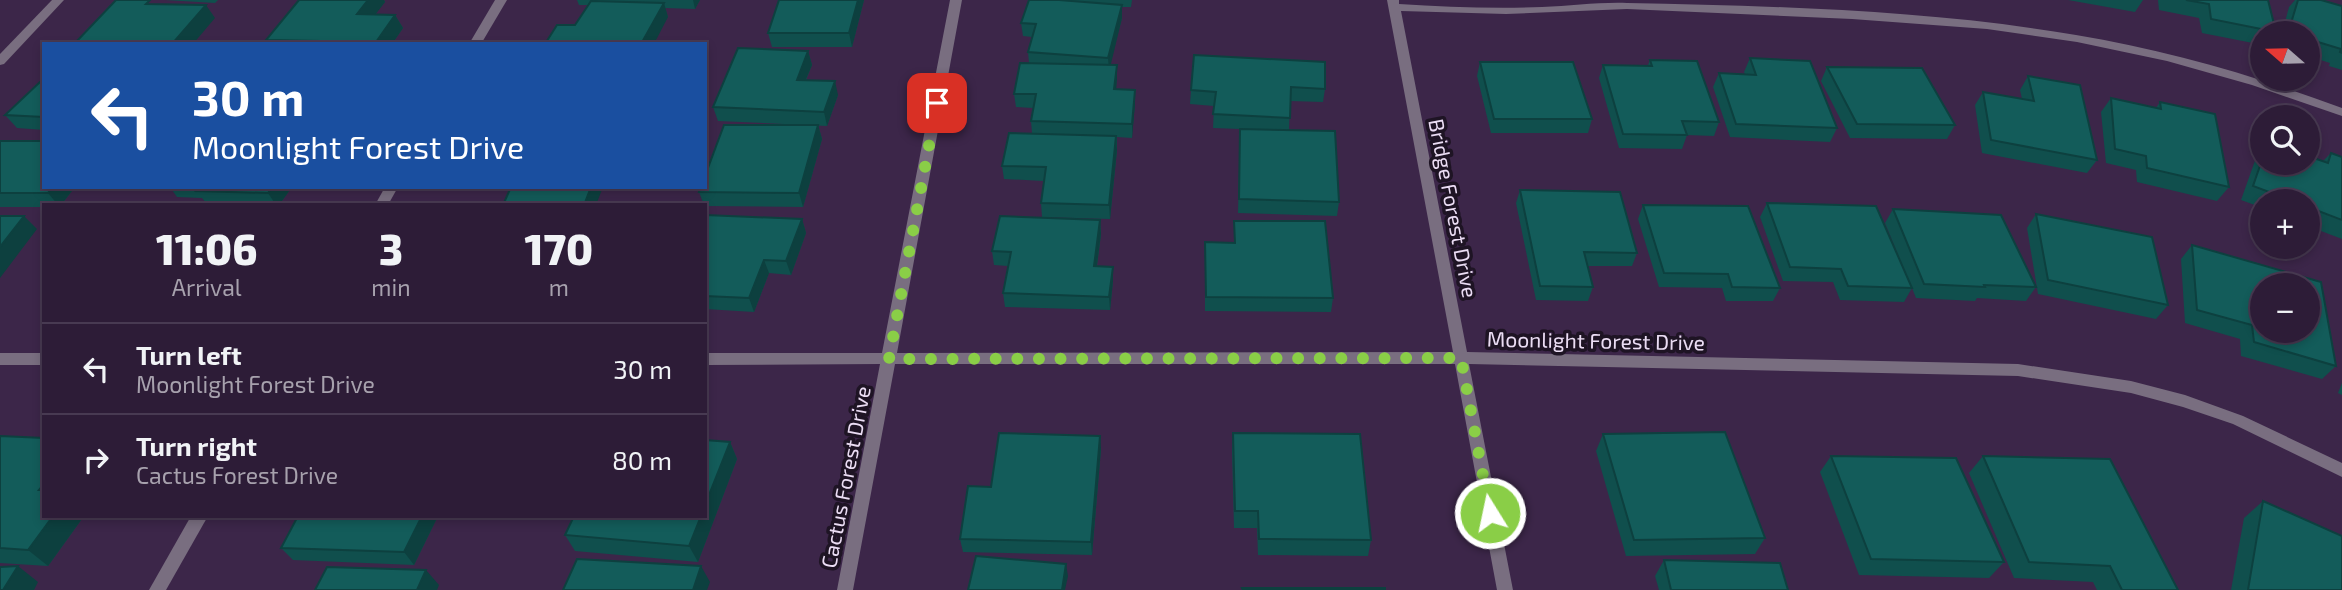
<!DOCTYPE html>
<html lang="en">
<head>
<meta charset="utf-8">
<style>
	:root { --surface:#2d1c37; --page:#35253f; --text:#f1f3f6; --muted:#a7a1ad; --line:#483a52 }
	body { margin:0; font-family:"Exo 2",sans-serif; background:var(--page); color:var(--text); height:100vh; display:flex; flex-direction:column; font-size:26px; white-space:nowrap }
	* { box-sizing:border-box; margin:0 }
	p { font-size:23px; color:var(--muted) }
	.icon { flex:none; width:38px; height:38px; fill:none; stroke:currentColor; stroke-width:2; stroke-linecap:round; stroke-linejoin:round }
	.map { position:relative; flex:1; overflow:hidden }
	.details { position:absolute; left:42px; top:203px; width:665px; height:315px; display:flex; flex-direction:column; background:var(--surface); border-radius:0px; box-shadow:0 4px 10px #0003,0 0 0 2px var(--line) }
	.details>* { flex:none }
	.hud { position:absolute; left:42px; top:42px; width:665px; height:147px; border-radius:0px; box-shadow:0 4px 10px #0003,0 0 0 2px var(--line); background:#1a4fa0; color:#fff; overflow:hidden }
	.needle { width:46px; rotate:290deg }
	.fabs { position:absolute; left:2250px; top:21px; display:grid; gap:14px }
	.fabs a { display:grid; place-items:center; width:70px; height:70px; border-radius:50%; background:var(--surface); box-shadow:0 4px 10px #0003,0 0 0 2px var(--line); font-size:35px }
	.pin { position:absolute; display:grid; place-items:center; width:60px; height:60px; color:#fff; margin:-30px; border-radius:14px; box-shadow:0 4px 10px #0006 }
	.me { position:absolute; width:77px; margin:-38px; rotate:350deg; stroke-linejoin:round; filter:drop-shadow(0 0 5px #0008) }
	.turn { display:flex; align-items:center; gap:24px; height:147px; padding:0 35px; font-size:32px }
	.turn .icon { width:91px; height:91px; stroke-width:2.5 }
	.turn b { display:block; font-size:49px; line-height:60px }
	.eta { display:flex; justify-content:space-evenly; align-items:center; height:119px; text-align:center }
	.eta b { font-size:42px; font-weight:800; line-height:49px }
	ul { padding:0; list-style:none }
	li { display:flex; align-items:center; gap:21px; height:91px; padding:0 35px; border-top:2px solid var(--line) }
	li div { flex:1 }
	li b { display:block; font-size:26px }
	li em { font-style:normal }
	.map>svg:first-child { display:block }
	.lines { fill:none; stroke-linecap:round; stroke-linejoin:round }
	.street { fill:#796e80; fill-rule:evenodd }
	.wall { fill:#104f4d }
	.shaded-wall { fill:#0d403f }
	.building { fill:#135c5a; stroke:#0d403f; stroke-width:2; fill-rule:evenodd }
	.route { stroke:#8ace47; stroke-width:12; stroke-dasharray:0 21.6 }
	.labels { text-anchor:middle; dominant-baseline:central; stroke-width:7; stroke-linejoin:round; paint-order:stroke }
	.street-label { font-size:21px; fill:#ebddf4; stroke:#1e1424 }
</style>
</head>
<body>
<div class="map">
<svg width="2342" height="590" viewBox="0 0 2342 590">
	<rect width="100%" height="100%" fill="#3c2649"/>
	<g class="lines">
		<g class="street">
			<path d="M 52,0 L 64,0 L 4,64 L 0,65 L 0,54 Z"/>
			<path d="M 495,0 L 507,0 L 481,44 L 469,44 Z"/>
			<path d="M 950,0 L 962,0 L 897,353 L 1453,352 L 1387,0 L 1399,0 L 1399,4 C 1447,7 1495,9 1542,7 C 1571,6 1599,2 1627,3 C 1776,6 1929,10 2076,35 C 2167,50 2256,76 2342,108 L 2342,116 L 2252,85 L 2167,61 L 2077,42 L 1987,29 L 1852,19 L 1627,9 L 1506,14 L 1401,11 L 1467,352 L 2018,364 L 2131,381 L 2185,395 L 2243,416 L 2342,463 L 2342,477 L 2233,424 L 2183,407 L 2131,393 L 2018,376 L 1469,364 L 1513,590 L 1497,590 L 1455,364 L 895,364 L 853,590 L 837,590 L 880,364 L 705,365 L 705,353 L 882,353 Z"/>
			<path d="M 385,187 L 398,187 L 388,205 L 375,205 Z"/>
			<rect x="0" y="353" width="44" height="12"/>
			<path d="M 191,516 L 208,516 L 166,590 L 149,590 Z"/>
		</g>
	</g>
	<g class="wall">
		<path d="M 165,0 L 218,0 L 215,3 Z"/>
		<path d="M 299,0 L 384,0 L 385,2 L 375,14 L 395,15 L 403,28 L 392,44 L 269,44 L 266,40 Z"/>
		<path d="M 577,0 L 700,0 L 695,9 L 665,8 L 668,17 L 575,25 L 588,5 L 579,5 Z"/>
		<path d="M 779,0 L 864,0 L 852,47 L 772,47 L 768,33 Z"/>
		<path d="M 1029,0 L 1132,0 L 1131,7 L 1122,7 L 1122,18 L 1110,65 L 1117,65 L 1116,89 L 1135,90 L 1135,103 L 1132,138 L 1117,137 L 1117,150 L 1110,219 L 1042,217 L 1041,203 L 1044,181 L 1004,179 L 1002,166 L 1032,133 L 1031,121 L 1033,108 L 1016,107 L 1014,94 L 1029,63 L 1028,52 L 1032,37 L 1023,36 L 1021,23 Z"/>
		<path d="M 2068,0 L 2143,0 L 2135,12 Z"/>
		<path d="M 2158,0 L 2268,0 L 2276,32 L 2275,33 L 2263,33 L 2263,45 L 2202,33 L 2199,18 L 2159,10 Z"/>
		<path d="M 2295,0 L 2321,0 L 2342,6 L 2342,70 L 2329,66 L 2330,63 L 2308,56 L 2308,33 L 2282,33 L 2289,7 Z"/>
		<path d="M 808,51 L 812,65 L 806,80 L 838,95 L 827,126 L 718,121 L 713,107 Z"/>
		<path d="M 1194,55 L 1325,89 L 1323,102 L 1290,101 L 1289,130 L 1339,202 L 1337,216 L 1238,213 L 1240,129 L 1213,128 L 1214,106 L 1190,104 L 1191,90 Z"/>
		<path d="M 1750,58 L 1837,128 L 1830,142 L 1730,137 L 1713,87 L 1719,73 L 1745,74 L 1744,72 Z"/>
		<path d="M 1650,60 L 1719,122 L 1714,136 L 1687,135 L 1682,149 L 1619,148 L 1599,78 L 1603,65 L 1648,65 Z"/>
		<path d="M 1480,62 L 1592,119 L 1588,133 L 1491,133 L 1477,76 Z"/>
		<path d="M 1827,67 L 1955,125 L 1947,139 L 1850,138 L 1821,81 Z"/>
		<path d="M 2028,76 L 2097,160 L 2087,173 L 1982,153 L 1975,105 L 1983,92 L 2022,99 L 2020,90 Z"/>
		<path d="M 44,82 L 44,130 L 17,128 L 5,115 Z"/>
		<path d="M 2111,98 L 2156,108 L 2160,102 L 2229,187 L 2217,201 L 2137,182 L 2136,170 L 2106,163 L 2101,112 Z"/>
		<path d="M 818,125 L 822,139 L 803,207 L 705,206 L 704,205 L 699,192 Z"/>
		<path d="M 0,141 L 44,187 L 75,187 L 61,205 L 44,205 L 44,207 L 0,207 Z"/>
		<path d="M 2263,148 L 2263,163 L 2323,161 L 2331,153 L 2342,157 L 2342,239 L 2308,226 L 2308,201 L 2263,201 L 2263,208 L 2241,200 L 2257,155 Z"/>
		<path d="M 170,187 L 292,187 L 279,205 L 207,204 L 202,198 L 177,197 Z"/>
		<path d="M 1520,190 L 1637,253 L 1632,266 L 1587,266 L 1593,287 L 1588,301 L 1536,300 L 1516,203 Z"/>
		<path d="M 1767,203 L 1906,274 L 1885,223 L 1893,209 L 2036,287 L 2026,301 L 1977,298 L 1975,301 L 1916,298 L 1912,288 L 1904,302 L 1840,300 L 1833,282 L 1783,281 L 1760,217 Z"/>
		<path d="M 1643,205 L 1780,288 L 1773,301 L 1726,301 L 1722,288 L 1659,287 L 1638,219 Z"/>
		<path d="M 2036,214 L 2168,305 L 2156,319 L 2038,294 L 2027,228 Z"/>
		<path d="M 705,215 L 802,219 L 806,233 L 791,275 L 769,273 L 754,312 L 705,309 Z"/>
		<path d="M 1100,220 L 1101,234 L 1097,266 L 1113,281 L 1110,310 L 1005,307 L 1003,293 L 1008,266 L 994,265 L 992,251 Z"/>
		<path d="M 1234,221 L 1333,298 L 1331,312 L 1205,311 L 1205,256 L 1234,243 Z"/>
		<path d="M 2192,245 L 2336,366 L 2322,379 L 2241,356 L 2240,339 L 2185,323 L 2181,259 Z"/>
		<path d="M 2342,383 L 2342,395 L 2338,393 Z"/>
		<path d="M 1233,433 L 1371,540 L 1368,556 L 1258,555 L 1257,528 L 1234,528 L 1232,450 Z"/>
		<path d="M 1603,434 L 1765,538 L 1755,554 L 1626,556 L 1596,451 Z"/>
		<path d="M 0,436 L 44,516 L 84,516 L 48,566 L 0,563 Z"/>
		<path d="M 730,442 L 737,459 L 698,562 L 575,551 L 565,535 Z"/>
		<path d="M 1101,449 L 1092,555 L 963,552 L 960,539 L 991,487 Z"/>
		<path d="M 1831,456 L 2004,562 L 1989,578 L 1859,575 L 1820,472 Z"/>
		<path d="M 1983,456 L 2178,590 L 2097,590 L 2093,582 L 2014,578 L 1969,473 Z"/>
		<path d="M 2263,501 L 2342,590 L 2231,590 L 2244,518 Z"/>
		<path d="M 438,516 L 414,565 L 293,560 L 281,548 Z"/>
		<path d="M 1664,560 L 1788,590 L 1659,590 L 1655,576 Z"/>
	</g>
	<g class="shaded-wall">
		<path d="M 368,0 L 384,0 L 385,2 L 365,28 L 357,14 Z"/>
		<path d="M 693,0 L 700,0 L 695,9 Z"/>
		<path d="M 858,0 L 864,0 L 852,47 L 849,33 Z"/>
		<path d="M 664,3 L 668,17 L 654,44 L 641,44 Z"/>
		<path d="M 206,5 L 215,18 L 193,44 L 172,44 Z"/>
		<path d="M 1122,5 L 1122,18 L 1109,72 L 1108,58 Z"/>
		<path d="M 395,15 L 403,28 L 392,44 L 377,44 L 376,42 Z"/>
		<path d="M 808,51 L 812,65 L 800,93 L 797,80 Z"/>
		<path d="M 1117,65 L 1117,79 L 1115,103 L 1114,89 Z"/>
		<path d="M 835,81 L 838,95 L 827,126 L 824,112 Z"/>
		<path d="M 1135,90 L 1135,103 L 1132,138 L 1132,124 Z"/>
		<path d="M 818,125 L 822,139 L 803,207 L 799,193 Z"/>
		<path d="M 1116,136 L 1117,150 L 1110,219 L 1109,205 Z"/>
		<path d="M 52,187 L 75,187 L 61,205 L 58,205 L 48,193 Z"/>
		<path d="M 272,187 L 292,187 L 279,205 L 276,205 L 268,193 Z"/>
		<path d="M 591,187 L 603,187 L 596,205 L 584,205 Z"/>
		<path d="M 24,216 L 37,229 L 0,278 L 0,247 Z"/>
		<path d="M 802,219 L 806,233 L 791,275 L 786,261 Z"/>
		<path d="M 1100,220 L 1101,234 L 1095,280 L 1094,266 Z"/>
		<path d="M 764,260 L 769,273 L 754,312 L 749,298 Z"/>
		<path d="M 1113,267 L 1113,281 L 1110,310 L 1109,297 Z"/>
		<path d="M 1100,436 L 1101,449 L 1092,555 L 1091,542 Z"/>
		<path d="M 730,442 L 737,459 L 698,562 L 689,546 L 701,516 L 705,516 L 705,505 Z"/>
		<path d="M 53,516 L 84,516 L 48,566 L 28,550 Z"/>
		<path d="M 422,516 L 438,516 L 414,565 L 404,552 Z"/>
		<path d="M 1066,564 L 1068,576 L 1065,590 L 1062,590 Z"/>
		<path d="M 18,566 L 38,582 L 34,590 L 3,590 Z"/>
		<path d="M 701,566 L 710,582 L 707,590 L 693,590 Z"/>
		<path d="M 426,570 L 439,585 L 437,590 L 417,590 Z"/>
	</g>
	<g class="building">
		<path d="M 116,0 L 150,0 L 146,4 L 206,5 L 172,44 L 75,43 Z"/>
		<path d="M 299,0 L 368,0 L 357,14 L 395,15 L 376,42 L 266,40 Z"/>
		<path d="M 779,0 L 858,0 L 849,33 L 768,33 Z"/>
		<path d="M 1029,0 L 1059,0 L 1122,5 L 1108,58 L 1028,52 L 1036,24 L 1021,23 Z"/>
		<path d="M 2186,0 L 2268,0 L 2276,32 L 2211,19 L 2209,4 Z"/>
		<path d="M 2298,0 L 2321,0 L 2342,6 L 2342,53 L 2340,52 L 2341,49 L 2308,39 L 2308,33 L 2288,33 Z"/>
		<path d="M 591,1 L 664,3 L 641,44 L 545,44 L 557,25 L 575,25 Z"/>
		<path d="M 738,48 L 808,51 L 797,80 L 835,81 L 824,112 L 713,107 Z"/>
		<path d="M 1194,55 L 1325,62 L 1325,89 L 1291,87 L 1290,118 L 1213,114 L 1216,92 L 1191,90 Z"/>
		<path d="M 1750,58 L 1810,61 L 1837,128 L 1736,124 L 1719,73 L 1756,75 Z"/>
		<path d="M 1650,60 L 1697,61 L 1719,122 L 1682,121 L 1687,135 L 1623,134 L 1603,65 L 1652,66 Z"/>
		<path d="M 1480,62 L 1573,62 L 1592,119 L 1494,119 Z"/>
		<path d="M 1020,63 L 1117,65 L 1114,89 L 1135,90 L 1132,124 L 1031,121 L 1036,94 L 1014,94 Z"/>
		<path d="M 1827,67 L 1922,68 L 1955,125 L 1857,124 Z"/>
		<path d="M 2028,76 L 2080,85 L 2097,160 L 1991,140 L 1983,92 L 2034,101 Z"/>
		<path d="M 40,82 L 44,82 L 44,117 L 5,115 Z"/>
		<path d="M 2111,98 L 2161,109 L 2160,102 L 2215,114 L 2229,187 L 2147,168 L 2146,156 L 2115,149 Z"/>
		<path d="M 724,125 L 818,125 L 799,193 L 699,192 L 701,187 L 705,187 L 705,176 Z"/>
		<path d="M 1240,129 L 1335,131 L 1339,202 L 1239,199 Z"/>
		<path d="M 1009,133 L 1116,136 L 1109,205 L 1041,203 L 1046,167 L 1002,166 Z"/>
		<path d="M 0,141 L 44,141 L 44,187 L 52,187 L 48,193 L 0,193 Z"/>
		<path d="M 2331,153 L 2342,157 L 2342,220 L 2308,207 L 2308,201 L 2293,201 L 2253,186 L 2263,157 L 2263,163 L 2308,163 L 2308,156 L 2328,163 Z"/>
		<path d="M 199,187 L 272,187 L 268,193 L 196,191 Z"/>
		<path d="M 511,187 L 591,187 L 584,205 L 503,205 Z"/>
		<path d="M 1520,190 L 1620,192 L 1637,253 L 1584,252 L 1593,287 L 1540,286 Z"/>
		<path d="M 1767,203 L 1876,206 L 1912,288 L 1848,286 L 1841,269 L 1790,267 Z"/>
		<path d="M 1643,205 L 1748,206 L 1780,288 L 1732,287 L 1728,274 L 1664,273 Z"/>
		<path d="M 1893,209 L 2001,215 L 2036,287 L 1984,285 L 1985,287 L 1924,284 Z"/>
		<path d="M 2036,214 L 2152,237 L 2168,305 L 2048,280 Z"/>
		<path d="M 705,215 L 802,219 L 786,261 L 764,260 L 749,298 L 705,296 Z"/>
		<path d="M 0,216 L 24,216 L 0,247 Z"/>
		<path d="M 1000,216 L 1100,220 L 1094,266 L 1113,267 L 1109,297 L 1003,293 L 1011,252 L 992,251 Z"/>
		<path d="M 1234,221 L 1325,221 L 1333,298 L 1206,297 L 1205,242 L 1235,243 Z"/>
		<path d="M 2192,245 L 2321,282 L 2336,366 L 2254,342 L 2252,325 L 2197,310 ZM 2263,285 L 2308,285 L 2308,331 L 2263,331 Z"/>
		<path d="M 1725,432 L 1765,538 L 1634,540 L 1603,434 Z"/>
		<path d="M 999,433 L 1100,436 L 1091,542 L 960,539 L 968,486 L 991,487 Z"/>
		<path d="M 1233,433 L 1360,434 L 1371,540 L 1259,539 L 1258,511 L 1235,511 Z"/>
		<path d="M 0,436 L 44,438 L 44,484 L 39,490 L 44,490 L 44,516 L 53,516 L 28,550 L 0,548 Z"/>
		<path d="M 705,440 L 730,442 L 705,505 Z"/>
		<path d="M 1831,456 L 1956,458 L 2004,562 L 1871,559 Z"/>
		<path d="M 1983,456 L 2110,459 L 2178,590 L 2122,590 L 2110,566 L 2029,562 Z"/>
		<path d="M 2263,501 L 2342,536 L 2342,590 L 2248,590 Z"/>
		<path d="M 298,516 L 422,516 L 404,552 L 281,548 Z"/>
		<path d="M 574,516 L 701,516 L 689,546 L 565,535 Z"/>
		<path d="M 976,556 L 1066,564 L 1062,590 L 968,590 Z"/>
		<path d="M 577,559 L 701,566 L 693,590 L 563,590 Z"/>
		<path d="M 1664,560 L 1780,563 L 1788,590 L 1671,590 Z"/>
		<path d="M 18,566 L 3,590 L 0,590 L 0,567 Z"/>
		<path d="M 327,567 L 426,570 L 417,590 L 315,590 Z"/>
		<path d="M 1242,588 L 1385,588 L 1385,590 L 1243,590 Z"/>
	</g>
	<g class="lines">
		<path class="route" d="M 937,103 L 889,359 L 1461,358 L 1490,513"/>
	</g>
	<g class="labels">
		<g class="street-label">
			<text transform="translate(1454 208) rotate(79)">Bridge Forest Drive</text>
			<text transform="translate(1596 340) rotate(1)">Moonlight Forest Drive</text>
			<text transform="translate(845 477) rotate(-79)">Cactus Forest Drive</text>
		</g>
	</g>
</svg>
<div class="fabs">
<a><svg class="needle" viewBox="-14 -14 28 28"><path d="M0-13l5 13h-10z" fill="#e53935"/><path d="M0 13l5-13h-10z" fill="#a7a1ad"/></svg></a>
<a><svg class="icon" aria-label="search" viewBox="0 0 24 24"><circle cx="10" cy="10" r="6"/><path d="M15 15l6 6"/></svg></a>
<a>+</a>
<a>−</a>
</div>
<div class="pin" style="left:937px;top:103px;background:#d93025"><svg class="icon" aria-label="arrive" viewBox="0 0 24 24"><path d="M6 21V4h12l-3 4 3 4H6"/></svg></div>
<svg class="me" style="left:1490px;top:513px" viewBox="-20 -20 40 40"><circle r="17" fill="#8ace47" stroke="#fff" stroke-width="3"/><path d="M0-11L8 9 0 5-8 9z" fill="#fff"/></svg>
<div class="hud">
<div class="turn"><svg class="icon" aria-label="left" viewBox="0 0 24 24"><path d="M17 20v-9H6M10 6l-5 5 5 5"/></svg><div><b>30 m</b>Moonlight Forest Drive</div></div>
</div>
<section class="details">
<div class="eta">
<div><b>11:06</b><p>Arrival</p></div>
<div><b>3</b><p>min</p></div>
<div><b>170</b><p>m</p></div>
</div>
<ul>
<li><svg class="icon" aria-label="left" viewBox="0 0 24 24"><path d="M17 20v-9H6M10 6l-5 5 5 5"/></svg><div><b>Turn left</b><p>Moonlight Forest Drive</p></div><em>30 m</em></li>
<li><svg class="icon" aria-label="right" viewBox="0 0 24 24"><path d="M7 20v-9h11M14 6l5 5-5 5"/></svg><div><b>Turn right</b><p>Cactus Forest Drive</p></div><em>80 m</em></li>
</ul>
</section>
</div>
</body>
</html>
